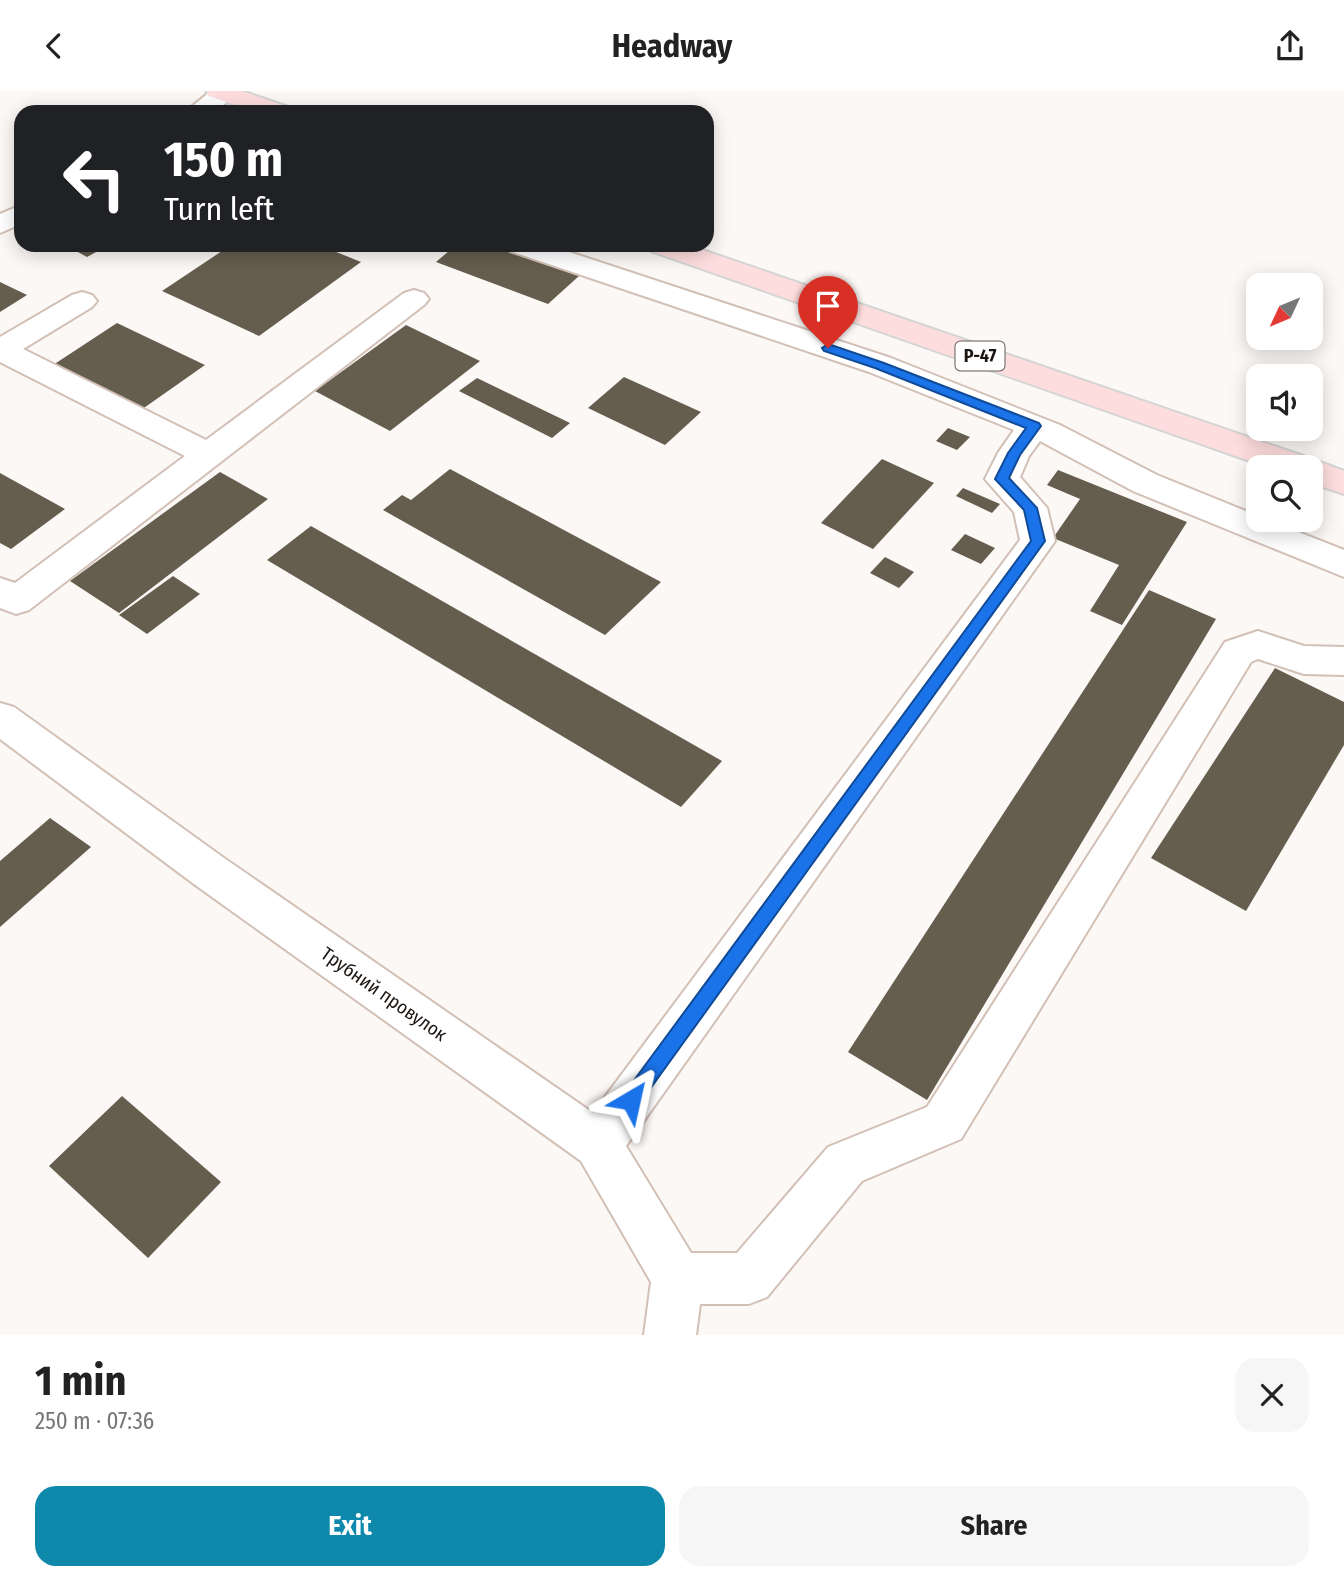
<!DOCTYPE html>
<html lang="en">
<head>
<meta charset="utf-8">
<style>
	:root { --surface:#fff; --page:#f6f6f6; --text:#222; --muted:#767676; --accent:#0e89ac }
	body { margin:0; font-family:"Fira Sans Condensed",sans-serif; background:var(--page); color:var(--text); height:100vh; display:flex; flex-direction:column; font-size:26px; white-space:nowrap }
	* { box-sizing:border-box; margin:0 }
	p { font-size:23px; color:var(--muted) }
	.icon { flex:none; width:38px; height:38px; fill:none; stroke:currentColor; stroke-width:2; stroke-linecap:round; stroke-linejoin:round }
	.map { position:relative; height:1244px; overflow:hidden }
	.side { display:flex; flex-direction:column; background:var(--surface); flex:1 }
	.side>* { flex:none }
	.hud { position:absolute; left:14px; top:14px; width:700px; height:147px; border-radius:21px; box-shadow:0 4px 18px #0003; background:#202124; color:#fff; overflow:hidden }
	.needle { width:46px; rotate:226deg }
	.tools { position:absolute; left:1246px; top:182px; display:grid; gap:14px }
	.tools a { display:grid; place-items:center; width:77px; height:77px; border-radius:14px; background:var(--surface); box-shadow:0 4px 18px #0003; font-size:35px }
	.pin { position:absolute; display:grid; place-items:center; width:60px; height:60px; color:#fff; margin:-72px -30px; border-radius:50% 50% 50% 0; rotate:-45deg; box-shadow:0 0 7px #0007 }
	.pin .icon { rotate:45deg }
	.me { position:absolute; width:77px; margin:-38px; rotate:36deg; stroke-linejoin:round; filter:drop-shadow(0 0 5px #0008) }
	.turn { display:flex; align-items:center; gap:24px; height:147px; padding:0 35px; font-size:32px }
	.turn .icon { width:91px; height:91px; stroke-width:2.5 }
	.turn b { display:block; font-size:49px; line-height:60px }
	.round { display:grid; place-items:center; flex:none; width:74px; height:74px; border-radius:21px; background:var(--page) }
	.headline { display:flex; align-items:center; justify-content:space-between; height:119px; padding:0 35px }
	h1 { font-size:42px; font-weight:700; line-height:52px }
	.primary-button { display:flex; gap:14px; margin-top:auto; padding:14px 35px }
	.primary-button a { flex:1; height:80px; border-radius:21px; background:var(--accent); color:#fff; font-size:28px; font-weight:700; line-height:80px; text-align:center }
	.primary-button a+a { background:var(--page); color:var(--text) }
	header { display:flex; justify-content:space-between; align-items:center; height:91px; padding:0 35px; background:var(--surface); font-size:32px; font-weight:700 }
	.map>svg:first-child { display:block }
	.building { fill:#655e4f }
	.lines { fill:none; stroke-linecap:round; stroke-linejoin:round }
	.minor-casing { stroke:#d2c0b6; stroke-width:4 }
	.major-casing { stroke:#d6d5d5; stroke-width:4 }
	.minor { fill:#fff; fill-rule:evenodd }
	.major { fill:#feddde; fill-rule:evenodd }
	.route { fill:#1a73e8; stroke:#114b97; stroke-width:2 }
	.labels { text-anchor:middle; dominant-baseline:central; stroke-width:7; stroke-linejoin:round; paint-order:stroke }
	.shield { fill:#fff; stroke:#605c5a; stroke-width:2 }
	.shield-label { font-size:18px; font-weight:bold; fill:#1c1613 }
	.street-label { font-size:19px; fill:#1c1613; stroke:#fff }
</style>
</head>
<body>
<header><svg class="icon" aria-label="back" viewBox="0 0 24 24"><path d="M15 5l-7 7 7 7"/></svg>Headway<svg class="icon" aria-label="share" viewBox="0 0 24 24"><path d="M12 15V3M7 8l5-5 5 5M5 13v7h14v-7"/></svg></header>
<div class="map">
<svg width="1344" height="1244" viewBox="0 0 1344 1244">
	<rect width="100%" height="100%" fill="#fcf8f6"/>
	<g class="building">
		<path d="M 65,154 L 109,154 L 87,166 Z"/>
		<path d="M 231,154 L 319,154 L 361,171 L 259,245 L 162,200 Z"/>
		<path d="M 456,154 L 493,154 L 579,185 L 548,213 L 436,171 Z"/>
		<path d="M 0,191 L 27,204 L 0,221 Z"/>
		<path d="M 117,232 L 205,274 L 141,319 L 53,274 Z"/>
		<path d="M 406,234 L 480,270 L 390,340 L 315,300 Z"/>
		<path d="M 624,286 L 701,321 L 665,354 L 588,317 Z"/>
		<path d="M 477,287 L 570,332 L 552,347 L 459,300 Z"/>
		<path d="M 948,337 L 970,346 L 957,359 L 936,350 Z"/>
		<path d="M 882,368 L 934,392 L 873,458 L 821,432 Z"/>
		<path d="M 450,378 L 661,491 L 605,544 L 383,419 L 402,404 L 411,409 Z"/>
		<path d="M 1058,379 L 1187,431 L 1122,534 L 1090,520 L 1119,474 L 1053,447 L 1080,408 L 1047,394 Z"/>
		<path d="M 220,381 L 268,408 L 119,522 L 70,490 Z"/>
		<path d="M 0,382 L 65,418 L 11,458 L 0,452 Z"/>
		<path d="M 963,397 L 1000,413 L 992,422 L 956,405 Z"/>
		<path d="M 311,435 L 722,670 L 681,716 L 267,469 Z"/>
		<path d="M 965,443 L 995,457 L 981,473 L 951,459 Z"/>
		<path d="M 885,466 L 914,481 L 899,497 L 870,482 Z"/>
		<path d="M 173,485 L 200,503 L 147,543 L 119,524 Z"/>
		<path d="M 1149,499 L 1216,528 L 927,1009 L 848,961 Z"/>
		<path d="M 1275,577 L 1344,611 L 1344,654 L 1246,820 L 1151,767 Z"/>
		<path d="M 50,727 L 91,756 L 0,836 L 0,770 Z"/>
		<path d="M 122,1005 L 221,1091 L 148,1167 L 49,1075 Z"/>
	</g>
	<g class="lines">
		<g class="minor-casing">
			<g id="minor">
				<path d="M 211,0 L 237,2 L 215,21 L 185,21 Z"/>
				<path d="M 21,114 L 21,133 L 0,142 L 0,123 Z"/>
				<path d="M 506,154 L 548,154 L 891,267 L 1060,334 L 1157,384 L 1258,425 L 1258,429 L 1268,429 L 1344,459 L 1344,486 L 1133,400 L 1040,350 L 1029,365 L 1020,386 L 1047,417 L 1055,450 L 626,1055 L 691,1162 L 737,1162 L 828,1056 L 927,1016 L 1225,551 L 1258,540 L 1304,555 L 1344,556 L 1344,584 L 1304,583 L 1258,568 L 1251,571 L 961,1048 L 862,1090 L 767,1206 L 749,1213 L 700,1213 L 696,1244 L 644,1244 L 651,1191 L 581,1070 L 194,793 L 0,648 L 0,612 L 14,616 L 224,767 L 593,1022 L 1020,449 L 1014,421 L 985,388 L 998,362 L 1014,339 L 869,281 L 510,160 Z"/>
				<path d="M 414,199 L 424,202 L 429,208 L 424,214 L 29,519 L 16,523 L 0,517 L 0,487 L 15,492 L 185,365 L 0,271 L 0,246 L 72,204 L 82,201 L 92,204 L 97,210 L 92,216 L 23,258 L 206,349 L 404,202 Z"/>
			</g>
		</g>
		<g class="major-casing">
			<g id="major">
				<path d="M 206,0 L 242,0 L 288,16 L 292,21 L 255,21 L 209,5 Z"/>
				<path d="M 647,154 L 688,154 L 1312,368 L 1344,380 L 1344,403 L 1311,392 L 1311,376 L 1267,376 L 651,160 Z"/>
			</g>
		</g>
		<use href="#minor" class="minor"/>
		<use href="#major" class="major"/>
	</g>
	<path class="route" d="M 828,253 L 884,272 L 1039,332 L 1041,335 L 1020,364 L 1009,387 L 1037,417 L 1045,450 L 637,1016 L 631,1018 L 624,1016 L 621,1009 L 624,1003 L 1031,450 L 1024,419 L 995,388 L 1008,362 L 1026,337 L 875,277 L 824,260 L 822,257 Z"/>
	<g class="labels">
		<rect class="shield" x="955.5" y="250.5" width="49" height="29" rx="5"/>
		<g class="shield-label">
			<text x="980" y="265">Р-47</text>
		</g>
		<g class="street-label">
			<text transform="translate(384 903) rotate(35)">Трубний провулок</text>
		</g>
	</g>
</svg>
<div class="tools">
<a><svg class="needle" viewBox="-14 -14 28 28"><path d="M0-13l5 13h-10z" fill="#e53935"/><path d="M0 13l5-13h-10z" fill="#767676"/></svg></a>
<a><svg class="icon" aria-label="sound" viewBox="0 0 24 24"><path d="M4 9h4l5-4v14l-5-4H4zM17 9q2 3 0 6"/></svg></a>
<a><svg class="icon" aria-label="search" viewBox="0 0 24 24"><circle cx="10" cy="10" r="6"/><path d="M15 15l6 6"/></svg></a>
</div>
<div class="pin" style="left:828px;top:257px;background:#d93025"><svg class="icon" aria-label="arrive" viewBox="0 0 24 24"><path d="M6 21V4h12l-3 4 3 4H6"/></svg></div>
<svg class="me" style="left:631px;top:1009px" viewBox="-20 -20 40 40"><path d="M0-17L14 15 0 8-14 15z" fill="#1a73e8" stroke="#fff" stroke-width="4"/></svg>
<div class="hud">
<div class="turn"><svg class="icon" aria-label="left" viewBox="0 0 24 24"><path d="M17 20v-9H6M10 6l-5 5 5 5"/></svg><div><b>150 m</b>Turn left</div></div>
</div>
</div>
<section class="side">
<div class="headline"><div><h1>1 min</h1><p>250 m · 07:36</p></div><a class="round"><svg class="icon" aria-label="close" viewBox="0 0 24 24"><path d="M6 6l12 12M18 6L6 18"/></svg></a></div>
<div class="primary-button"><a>Exit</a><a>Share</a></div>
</section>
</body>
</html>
